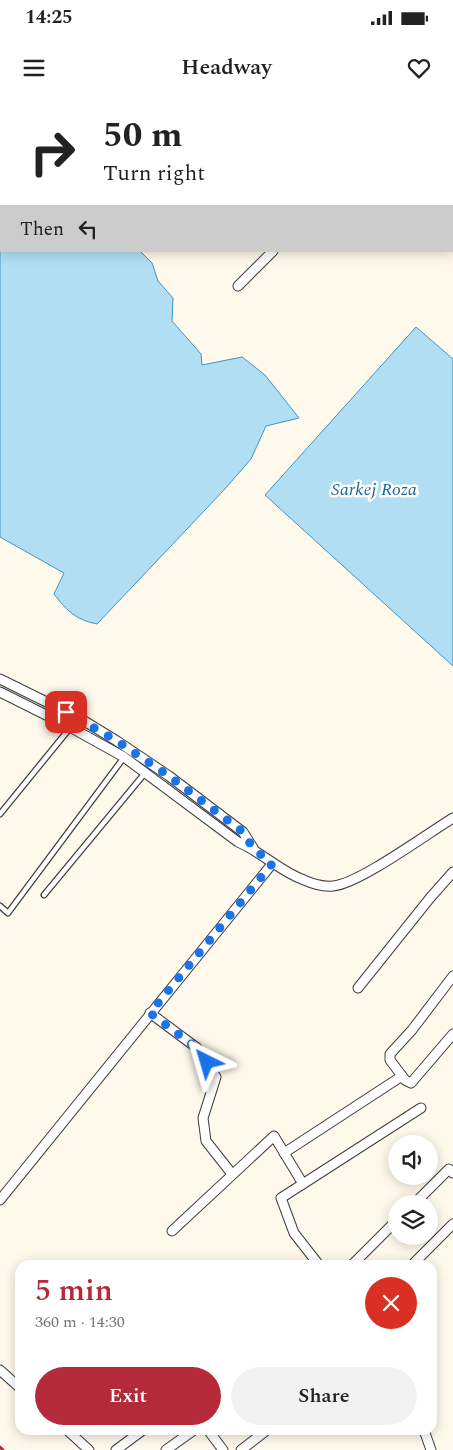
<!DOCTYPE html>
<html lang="en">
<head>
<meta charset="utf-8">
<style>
	:root { --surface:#fff; --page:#f2f2f2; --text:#222; --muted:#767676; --accent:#b42a39 }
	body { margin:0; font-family:Spectral,serif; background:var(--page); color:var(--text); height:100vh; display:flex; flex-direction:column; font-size:19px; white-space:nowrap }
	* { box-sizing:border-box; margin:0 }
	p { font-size:16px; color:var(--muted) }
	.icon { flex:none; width:28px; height:28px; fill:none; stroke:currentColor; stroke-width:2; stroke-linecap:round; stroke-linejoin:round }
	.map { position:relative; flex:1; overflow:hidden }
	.details { position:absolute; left:15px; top:1160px; width:422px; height:175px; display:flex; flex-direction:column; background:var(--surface); border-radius:15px; box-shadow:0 2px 12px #0003 }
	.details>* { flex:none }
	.hud { position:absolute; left:0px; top:0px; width:454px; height:152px; box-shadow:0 2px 12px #0003; background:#fff; color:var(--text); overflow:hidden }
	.buttons { position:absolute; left:388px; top:1035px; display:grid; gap:10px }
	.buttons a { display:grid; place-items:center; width:50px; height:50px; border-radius:50%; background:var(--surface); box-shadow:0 2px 12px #0003; font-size:25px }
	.pin { position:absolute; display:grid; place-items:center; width:42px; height:42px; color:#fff; margin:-21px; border-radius:10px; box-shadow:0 2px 8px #0006 }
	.me { position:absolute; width:55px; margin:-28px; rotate:320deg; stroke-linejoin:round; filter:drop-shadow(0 0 4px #0008) }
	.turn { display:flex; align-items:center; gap:18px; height:105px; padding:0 20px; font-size:22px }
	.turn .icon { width:65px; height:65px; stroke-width:2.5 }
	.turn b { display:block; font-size:35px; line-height:42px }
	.then { display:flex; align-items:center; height:48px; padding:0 20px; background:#0003; gap:10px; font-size:19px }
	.round { display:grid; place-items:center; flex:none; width:52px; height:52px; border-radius:26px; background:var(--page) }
	.overview { display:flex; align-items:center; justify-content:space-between; height:85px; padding:0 20px }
	h1 { font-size:30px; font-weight:600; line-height:38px; color:var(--accent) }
	.button { display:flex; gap:10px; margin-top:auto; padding:10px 20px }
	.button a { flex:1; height:58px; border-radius:30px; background:var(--accent); color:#fff; font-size:20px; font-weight:600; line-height:58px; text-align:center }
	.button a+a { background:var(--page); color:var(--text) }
	.status { display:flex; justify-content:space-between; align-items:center; height:35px; padding:0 25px; background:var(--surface); direction:ltr }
	.status svg { height:14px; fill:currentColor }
	header { display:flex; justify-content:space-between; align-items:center; height:65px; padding:0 20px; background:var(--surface); font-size:22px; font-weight:600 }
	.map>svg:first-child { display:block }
	.water { fill:#b1def3; stroke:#3c97c6 }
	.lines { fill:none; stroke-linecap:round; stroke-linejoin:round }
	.lane-casing { stroke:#3e3e3e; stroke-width:7 }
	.street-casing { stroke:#3e3e3e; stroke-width:11 }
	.lane { stroke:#fff; stroke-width:4.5 }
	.street { stroke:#fff; stroke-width:9 }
	.rail { stroke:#b42a39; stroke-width:3 }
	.route { stroke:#1a73e8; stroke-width:9; stroke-dasharray:0 16.2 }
	.labels { text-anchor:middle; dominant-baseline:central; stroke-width:5; stroke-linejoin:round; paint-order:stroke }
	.water-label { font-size:18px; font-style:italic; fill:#1b6896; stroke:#fff }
</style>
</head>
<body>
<div class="status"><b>14:25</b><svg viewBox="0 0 49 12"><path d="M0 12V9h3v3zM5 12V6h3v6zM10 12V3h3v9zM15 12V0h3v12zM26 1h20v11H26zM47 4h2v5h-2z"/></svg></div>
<header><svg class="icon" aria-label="menu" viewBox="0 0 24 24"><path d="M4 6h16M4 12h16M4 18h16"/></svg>Headway<svg class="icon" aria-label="heart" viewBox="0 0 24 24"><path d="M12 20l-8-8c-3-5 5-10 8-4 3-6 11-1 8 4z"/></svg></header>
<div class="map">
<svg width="453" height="1350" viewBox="0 0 453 1350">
	<rect width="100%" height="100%" fill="#fef9ea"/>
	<g class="water">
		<path d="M 0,43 L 1,151 L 140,151 L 152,163 L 158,181 L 173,198 L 172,221 L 201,254 L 202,265 L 242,257 L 265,275 L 299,318 L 266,326 L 251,359 L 224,390 L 97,524 C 76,520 67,511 54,494 L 64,473 L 0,437 Z"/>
		<path d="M 416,227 L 453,259 L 453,566 L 265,395 Z"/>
	</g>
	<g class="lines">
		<g class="lane-casing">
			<g id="lane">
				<path d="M 440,0 L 442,1"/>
				<path d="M 452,11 L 453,12"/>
				<path d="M 0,714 L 70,628"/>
				<path d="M 44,795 L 145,673"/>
				<path d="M 0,806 L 8,813 L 125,656"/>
			</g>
		</g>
		<g class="street-casing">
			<g id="street">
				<path d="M 452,67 L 453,67"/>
				<path d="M 238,186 L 273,151"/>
				<path d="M 0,579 L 81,619 L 117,641 L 169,676 L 243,732 L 253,748"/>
				<path d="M 0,592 L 70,627 L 124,657 L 238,742 C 262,752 279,771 304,780 C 313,784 323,787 333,786 C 359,784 428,733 453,718"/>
				<path d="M 453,876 L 412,930 L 390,954 L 390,960 L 405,980 L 411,983 L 453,934"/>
				<path d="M 358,888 L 430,798 L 453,772"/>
				<path d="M 150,913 L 197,948 L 216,977 L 203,1018 L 206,1041 L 232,1074"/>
				<path d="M 284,1053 L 402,976"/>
				<path d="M 0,1100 L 272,764"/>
				<path d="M 414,1104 L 449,1069 L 453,1073"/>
				<path d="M 172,1131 L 274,1036 L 303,1084"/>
				<path d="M 319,1165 L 294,1133 L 281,1098 L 421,1008"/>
				<path d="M 352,1165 L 396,1121"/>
				<path d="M 412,1165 L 453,1124"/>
				<path d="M 0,1270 L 20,1288"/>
				<path d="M 67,1330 L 89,1350"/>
				<path d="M 208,1330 L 223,1350"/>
				<path d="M 424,1330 L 431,1350"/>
				<path d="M 116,1350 L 143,1330"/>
				<path d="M 166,1350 L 194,1330"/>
				<path d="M 241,1350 L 267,1330"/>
			</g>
		</g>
		<use href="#lane" class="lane"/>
		<use href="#street" class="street"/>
		<path class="rail" d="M 0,1347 L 3,1350"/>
	</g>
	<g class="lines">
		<path class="route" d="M 66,612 L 117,641 L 169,676 L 243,732 L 253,748 L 272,764 L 150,913 L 197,948 L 207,962"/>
	</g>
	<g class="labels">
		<g class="water-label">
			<text x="374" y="389">Sarkej Roza</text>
		</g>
	</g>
</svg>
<div class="buttons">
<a><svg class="icon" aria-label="sound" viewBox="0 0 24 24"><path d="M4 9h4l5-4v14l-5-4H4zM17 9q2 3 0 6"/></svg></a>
<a><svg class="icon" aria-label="layers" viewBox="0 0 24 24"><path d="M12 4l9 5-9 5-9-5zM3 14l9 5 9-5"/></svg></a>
</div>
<div class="pin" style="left:66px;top:612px;background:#d93025"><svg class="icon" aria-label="arrive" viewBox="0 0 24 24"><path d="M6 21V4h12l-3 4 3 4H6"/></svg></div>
<svg class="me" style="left:207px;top:962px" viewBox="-20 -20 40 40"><path d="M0-17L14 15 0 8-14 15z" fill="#1a73e8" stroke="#fff" stroke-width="4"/></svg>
<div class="hud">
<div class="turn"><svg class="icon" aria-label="right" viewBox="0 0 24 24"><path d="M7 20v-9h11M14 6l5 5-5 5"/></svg><div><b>50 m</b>Turn right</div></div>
<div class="then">Then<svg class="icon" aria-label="left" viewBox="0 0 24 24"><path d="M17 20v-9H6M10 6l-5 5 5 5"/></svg></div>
</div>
<section class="details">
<div class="overview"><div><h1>5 min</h1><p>360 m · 14:30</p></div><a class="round" style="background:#d93025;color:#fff"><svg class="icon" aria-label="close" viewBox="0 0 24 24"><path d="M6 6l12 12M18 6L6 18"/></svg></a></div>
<div class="button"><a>Exit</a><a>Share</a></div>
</section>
</div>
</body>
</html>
